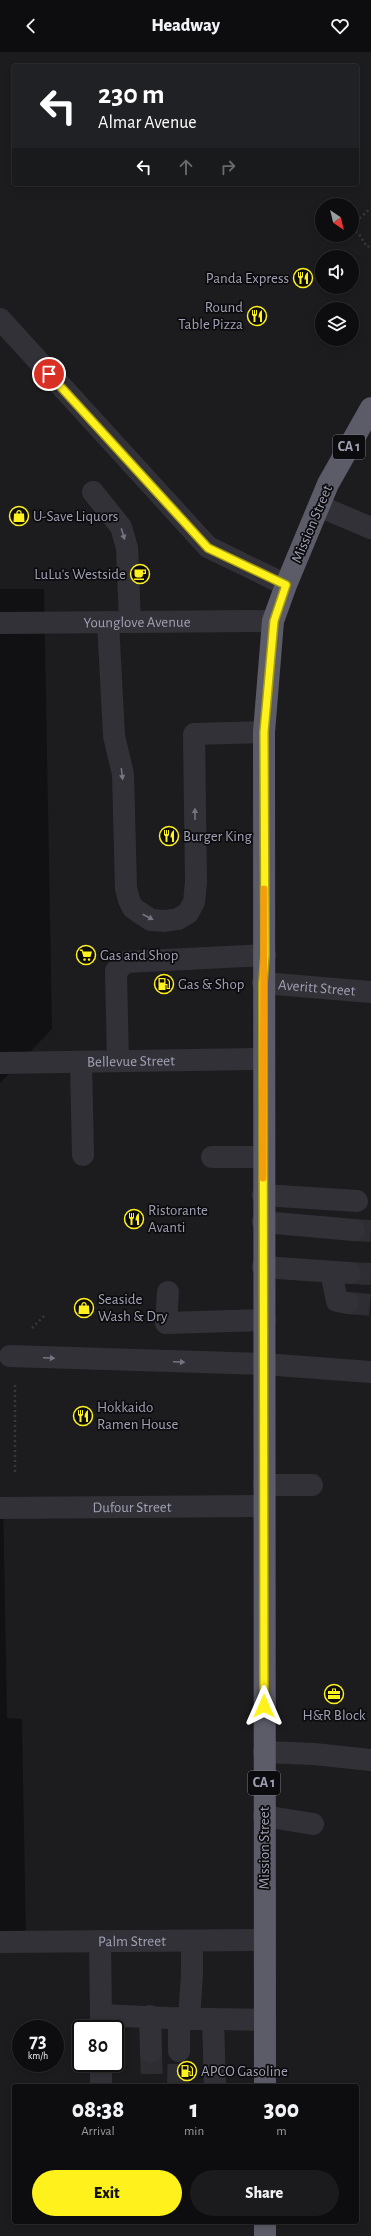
<!DOCTYPE html>
<html lang="en">
<head>
<meta charset="utf-8">
<style>
	:root { --surface:#0d0c0e; --page:#1b1a1c; --text:#f1f3f6; --muted:#9a9b9e; --line:#2d2c2e; --accent:#fff11b }
	body { margin:0; font-family:"Alegreya Sans",sans-serif; background:var(--page); color:var(--text); height:100vh; display:flex; flex-direction:column; font-size:15px; white-space:nowrap }
	* { box-sizing:border-box; margin:0 }
	p { font-size:13px; color:var(--muted) }
	.icon { flex:none; width:22px; height:22px; fill:none; stroke:currentColor; stroke-width:2; stroke-linecap:round; stroke-linejoin:round }
	.map { position:relative; flex:1; overflow:hidden }
	.details { position:absolute; left:12px; top:2032px; width:347px; height:140px; display:flex; flex-direction:column; background:var(--surface); border-radius:4px; box-shadow:0 2px 6px #0003,0 0 0 1px var(--line) }
	.details>* { flex:none }
	.guide { position:absolute; left:12px; top:12px; width:347px; height:122px; border-radius:4px; box-shadow:0 2px 6px #0003,0 0 0 1px var(--line); background:#202124; color:#fff; overflow:hidden }
	.needle { width:26px; rotate:145deg }
	.tools { position:absolute; left:315px; top:146px; display:grid; gap:8px }
	.tools a { display:grid; place-items:center; width:44px; height:44px; border-radius:50%; background:var(--surface); box-shadow:0 2px 6px #0003,0 0 0 1px var(--line); font-size:20px }
	.speed { position:absolute; left:12px; top:1968px; display:flex; gap:8px; font-size:20px; font-weight:700; text-align:center }
	.speed>* { display:grid; place-content:center; width:52px; height:52px; border-radius:50%; background:var(--surface); box-shadow:0 2px 6px #0003,0 0 0 1px var(--line); line-height:1 }
	.speed small { font-size:10px; font-weight:400 }
	.speed .limit { border:2px solid #111; border-radius:6px; background:#fff; color:#111 }
	.pin { position:absolute; display:grid; place-items:center; width:34px; height:34px; color:#fff; margin:-17px; border:2px solid #fff; border-radius:50%; box-shadow:0 1px 4px #0007 }
	.me { position:absolute; width:44px; margin:-22px; rotate:0deg; stroke-linejoin:round; filter:drop-shadow(0 0 3px #0008) }
	.turn { display:flex; align-items:center; gap:14px; height:84px; padding:0 20px; font-size:18px }
	.turn .icon { width:52px; height:52px; stroke-width:2.5 }
	.turn b { display:block; font-size:28px; line-height:34px }
	.lanes { display:flex; align-items:center; height:38px; padding:0 20px; background:#0003; justify-content:center; gap:20px; direction:ltr }
	.lanes .off { opacity:.35 }
	.eta { display:flex; justify-content:space-evenly; align-items:center; height:68px; text-align:center }
	.eta b { font-size:24px; font-weight:800; line-height:28px }
	.action { display:flex; gap:8px; margin-top:auto; padding:8px 20px }
	.action a { flex:1; height:46px; border-radius:24px; background:var(--accent); color:#111; font-size:16px; font-weight:800; line-height:46px; text-align:center }
	.action a+a { background:var(--page); color:var(--text) }
	header { display:flex; justify-content:space-between; align-items:center; height:52px; padding:0 20px; background:var(--surface); font-size:18px; font-weight:800 }
	.map>svg:first-child { display:block }
	.built { fill:#1c1c1f; fill-rule:evenodd }
	.lines { fill:none; stroke-linecap:round; stroke-linejoin:round }
	.minor-tunnel { stroke:#2e2d32; stroke-width:22; stroke-dasharray:22 11; stroke-linecap:butt }
	.path { stroke:#37373e; stroke-width:2.5; stroke-dasharray:2 3; stroke-linecap:butt }
	.minor { stroke:#323137; stroke-width:22 }
	.highway { stroke:#5c5c69; stroke-width:22 }
	.oneway { fill:#747482 }
	.route-casing { stroke:#a69d12; stroke-width:10 }
	.route { stroke:#fff11b; stroke-width:7 }
	.slow { stroke:#f59e0b; stroke-width:7 }
	.labels { text-anchor:middle; dominant-baseline:central; stroke-width:3.5; stroke-linejoin:round; paint-order:stroke }
	.shield { fill:#0c0b0d; stroke:#747382; stroke-width:1 }
	.shield-label { font-size:14px; font-weight:bold; fill:#a0a0b4 }
	.poi-label { font-size:15px; fill:#a0a0b4; stroke:#0c0b0d; text-anchor:start }
	.street-label { font-size:15px; fill:#a0a0b4; stroke:#0c0b0d }
</style>
</head>
<body>
<header><svg class="icon" aria-label="back" viewBox="0 0 24 24"><path d="M15 5l-7 7 7 7"/></svg>Headway<svg class="icon" aria-label="heart" viewBox="0 0 24 24"><path d="M12 20l-8-8c-3-5 5-10 8-4 3-6 11-1 8 4z"/></svg></header>
<div class="map">
<svg width="371" height="2184" viewBox="0 0 371 2184">
	<rect width="100%" height="100%" fill="#111012"/>
	<path class="built" d="M 0,0 L 371,0 L 371,2184 L 0,2184 L 0,1895 L 26,1894 L 22,1667 L 7,1666 L 3,1447 L 0,1446 L 0,1031 L 52,977 L 44,537 L 0,537 ZM 14,14 L 357,14 L 357,132 L 14,132 ZM 322,153 L 352,153 L 352,183 L 322,183 ZM 322,205 L 352,205 L 352,235 L 322,235 ZM 322,257 L 352,257 L 352,287 L 322,287 ZM 21,1977 L 55,1977 L 55,2011 L 21,2011 ZM 81,1977 L 115,1977 L 115,2011 L 81,2011 ZM 14,2034 L 357,2034 L 357,2170 L 14,2170 Z"/>
	<g class="lines">
		<g class="minor-tunnel">
			<path d="M 354,1178 L 371,1179"/>
			<path d="M 350,1221 L 371,1222"/>
			<path d="M 348,1251 L 371,1253"/>
			<path d="M 151,2000 L 152,2034"/>
			<path d="M 178,2034 L 179,1999"/>
		</g>
		<g class="path">
			<path d="M 352,173 L 371,156"/>
			<path d="M 352,176 L 359,182 L 367,195 L 371,194"/>
			<path d="M 32,1276 L 45,1263"/>
			<path d="M 15,1420 L 15,1333"/>
		</g>
		<g class="minor">
			<path d="M 0,267 L 208,495 L 286,533"/>
			<path d="M 93,440 L 121,475 L 127,496 L 130,570"/>
			<path d="M 319,454 L 371,476"/>
			<path d="M 108,570 L 114,684 L 123,722 L 126,836 L 129,848 L 133,856 L 151,868 L 165,869 L 178,867 L 188,861 L 194,850 L 196,830 L 194,682 L 264,680"/>
			<path id="s1" d="M 0,571 L 273,569"/>
			<path id="s2" d="M 263,931 L 371,940"/>
			<path d="M 118,1009 L 116,919 L 126,910 L 265,903"/>
			<path d="M 81,1010 L 83,1103"/>
			<path id="s3" d="M 0,1011 L 263,1007"/>
			<path d="M 212,1105 L 263,1105"/>
			<path d="M 263,1143 L 357,1149"/>
			<path d="M 263,1170 L 354,1178"/>
			<path d="M 263,1215 L 350,1221"/>
			<path d="M 331,1220 L 337,1249 L 348,1251"/>
			<path d="M 168,1240 L 166,1271 L 265,1268"/>
			<path d="M 10,1304 L 264,1312 L 371,1320"/>
			<path d="M 264,1433 L 312,1433"/>
			<path id="s4" d="M 0,1456 L 264,1454"/>
			<path d="M 264,1700 L 314,1702 L 371,1708"/>
			<path d="M 264,1764 L 313,1772"/>
			<path d="M 100,1889 L 101,1963"/>
			<path d="M 192,1889 L 192,1922 L 189,1967 L 213,1967 L 215,2034"/>
			<path id="s5" d="M 0,1890 L 264,1888"/>
			<path d="M 150,1964 L 151,2000"/>
			<path d="M 179,1966 L 179,1999"/>
			<path d="M 213,1967 L 264,1968"/>
			<path d="M 101,1977 L 101,1963 L 189,1967"/>
			<path d="M 101,2011 L 101,2034"/>
		</g>
		<g class="highway">
			<path d="M 265,2034 L 264,680 L 273,569 L 286,533 L 328,432 L 371,356"/>
			<path d="M 265,2184 L 265,2170"/>
		</g>
	</g>
	<defs><path id="oneway-solid" d="M-6-.8H1V-3.2L6.5 0L1 3.2V.8H-6Z"/></defs>
	<g class="oneway">
		<use href="#oneway-solid" transform="translate(123 482) rotate(73)"/>
		<use href="#oneway-solid" transform="translate(122 722) rotate(83)"/>
		<use href="#oneway-solid" transform="translate(195 762) rotate(-91)"/>
		<use href="#oneway-solid" transform="translate(148 865) rotate(27)"/>
		<use href="#oneway-solid" transform="translate(49 1306) rotate(2)"/>
		<use href="#oneway-solid" transform="translate(179 1310) rotate(2)"/>
	</g>
	<g class="lines">
		<g class="route-casing">
			<path id="route" d="M 49,322 L 208,496 L 286,533 L 274,569 L 264,680 L 265,903 L 263,931 L 264,1654"/>
		</g>
		<use href="#route" class="route"/>
		<path class="slow" d="M 263,1126 L 264,837"/>
	</g>
	<defs>
		<g id="restaurant-ring" transform="scale(1)"><circle r="9.5" fill="#0c0b0d" stroke="#fff11b" stroke-width="1.5"/><path d="M-5-6h1v4h1v-4h1v4h1v-4h1v5L-1.5 .5V6h-2V.5L-5-1ZM5-6V6H3V1.5H1.5Q1.5-4 5-6Z" fill="#fff11b"/></g>
		<g id="shop-ring" transform="scale(1)"><circle r="9.5" fill="#0c0b0d" stroke="#fff11b" stroke-width="1.5"/><path d="M-5-2.5h2.3a2.7 3.5 0 0 1 5.4 0H5L5.5 6h-11ZM-1.5-2.5h3a1.5 2.3 0 0 0-3 0Z" fill="#fff11b"/></g>
		<g id="cafe-ring" transform="scale(1)"><circle r="9.5" fill="#0c0b0d" stroke="#fff11b" stroke-width="1.5"/><path d="M-5.5-4.5H6V0H3Q3 3.5 0 3.5H-2.5Q-5.5 3.5-5.5 0ZM3-3.2v2h1.7v-2ZM-6 4.5H4V6H-6Z" fill="#fff11b"/></g>
		<g id="supermarket-ring" transform="scale(1)"><circle r="9.5" fill="#0c0b0d" stroke="#fff11b" stroke-width="1.5"/><path d="M-6-5.5h2.5l.6 2H6L4.5 2H-2.5L-4.4-4H-6ZM-1.5 3.2a1.3 1.3 0 1 0 .1 0ZM3 3.2a1.3 1.3 0 1 0 .1 0Z" fill="#fff11b"/></g>
		<g id="fuel-ring" transform="scale(1)"><circle r="9.5" fill="#0c0b0d" stroke="#fff11b" stroke-width="1.5"/><path d="M-5.5-6h7V0h2V4h1.3V-2.5L3-4.5l.8-.8L6-3V5H2.5V1h-1V6h-7ZM-4.2-4.7v3.2H.2V-4.7Z" fill="#fff11b"/></g>
		<g id="office-ring" transform="scale(1)"><circle r="9.5" fill="#0c0b0d" stroke="#fff11b" stroke-width="1.5"/><path d="M-6-3h4V-5.5h4V-3h4V5H-6ZM-1-4.5V-3h2v-1.5ZM-6 0V1H6V0Z" fill="#fff11b"/></g>
	</defs>
	<g fill-rule="evenodd">
		<use href="#restaurant-ring" x="303" y="226"/>
		<use href="#restaurant-ring" x="257" y="264"/>
		<use href="#shop-ring" x="19" y="464"/>
		<use href="#cafe-ring" x="140" y="522"/>
		<use href="#restaurant-ring" x="169" y="784"/>
		<use href="#supermarket-ring" x="86" y="903"/>
		<use href="#fuel-ring" x="164" y="932"/>
		<use href="#restaurant-ring" x="134" y="1167"/>
		<use href="#shop-ring" x="84" y="1256"/>
		<use href="#restaurant-ring" x="83" y="1364"/>
		<use href="#office-ring" x="334" y="1642"/>
		<use href="#fuel-ring" x="187" y="2019"/>
	</g>
	<g class="labels">
		<g class="shield">
			<rect x="333" y="383" width="32" height="24" rx="3"/>
			<rect x="248" y="1719" width="32" height="24" rx="3"/>
		</g>
		<g class="shield-label">
			<text x="349" y="395">CA 1</text>
			<text x="264" y="1731">CA 1</text>
		</g>
		<g class="poi-label">
			<text x="289" y="226" text-anchor="end">Panda Express</text>
			<text x="243" y="255" text-anchor="end">Round<tspan x="243" dy="17">Table Pizza</tspan></text>
			<text x="33" y="464">U-Save Liquors</text>
			<text x="126" y="522" text-anchor="end">LuLu's Westside</text>
			<text x="183" y="784">Burger King</text>
			<text x="100" y="903">Gas and Shop</text>
			<text x="178" y="932">Gas &amp; Shop</text>
			<text x="148" y="1158">Ristorante<tspan x="148" dy="17">Avanti</tspan></text>
			<text x="98" y="1247">Seaside<tspan x="98" dy="17">Wash &amp; Dry</tspan></text>
			<text x="97" y="1355">Hokkaido<tspan x="97" dy="17">Ramen House</tspan></text>
			<text x="334" y="1663" text-anchor="middle">H&amp;R Block</text>
			<text x="201" y="2019">APCO Gasoline</text>
		</g>
		<g class="street-label">
			<text transform="translate(312 472) rotate(-67)">Mission Street</text>
			<text stroke="none"><textPath href="#s1" startOffset="137">Younglove Avenue</textPath></text>
			<text stroke="none"><textPath href="#s2" startOffset="54">Averitt Street</textPath></text>
			<text stroke="none"><textPath href="#s3" startOffset="131">Bellevue Street</textPath></text>
			<text stroke="none"><textPath href="#s4" startOffset="132">Dufour Street</textPath></text>
			<text transform="translate(264 1796) rotate(-90)">Mission Street</text>
			<text stroke="none"><textPath href="#s5" startOffset="132">Palm Street</textPath></text>
		</g>
	</g>
</svg>
<div class="tools">
<a><svg class="needle" viewBox="-14 -14 28 28"><path d="M0-13l5 13h-10z" fill="#e53935"/><path d="M0 13l5-13h-10z" fill="#9a9b9e"/></svg></a>
<a><svg class="icon" aria-label="sound" viewBox="0 0 24 24"><path d="M4 9h4l5-4v14l-5-4H4zM17 9q2 3 0 6"/></svg></a>
<a><svg class="icon" aria-label="layers" viewBox="0 0 24 24"><path d="M12 4l9 5-9 5-9-5zM3 14l9 5 9-5"/></svg></a>
</div>
<div class="speed"><div>73<small>km/h</small></div><div class="limit">80</div></div>
<div class="pin" style="left:49px;top:322px;background:#d93025"><svg class="icon" aria-label="arrive" viewBox="0 0 24 24"><path d="M6 21V4h12l-3 4 3 4H6"/></svg></div>
<svg class="me" style="left:264px;top:1654px" viewBox="-20 -20 40 40"><path d="M0-17L14 15 0 8-14 15z" fill="#fff11b" stroke="#fff" stroke-width="4"/></svg>
<div class="guide">
<div class="turn"><svg class="icon" aria-label="left" viewBox="0 0 24 24"><path d="M17 20v-9H6M10 6l-5 5 5 5"/></svg><div><b>230 m</b>Almar Avenue</div></div>
<div class="lanes"><svg class="icon" aria-label="left" viewBox="0 0 24 24"><path d="M17 20v-9H6M10 6l-5 5 5 5"/></svg><svg class="icon off" aria-label="ahead" viewBox="0 0 24 24"><path d="M12 20V5M6 11l6-6 6 6"/></svg><svg class="icon off" aria-label="right" viewBox="0 0 24 24"><path d="M7 20v-9h11M14 6l5 5-5 5"/></svg></div>
</div>
<section class="details">
<div class="eta">
<div><b>08:38</b><p>Arrival</p></div>
<div><b>1</b><p>min</p></div>
<div><b>300</b><p>m</p></div>
</div>
<div class="action"><a>Exit</a><a>Share</a></div>
</section>
</div>
</body>
</html>
